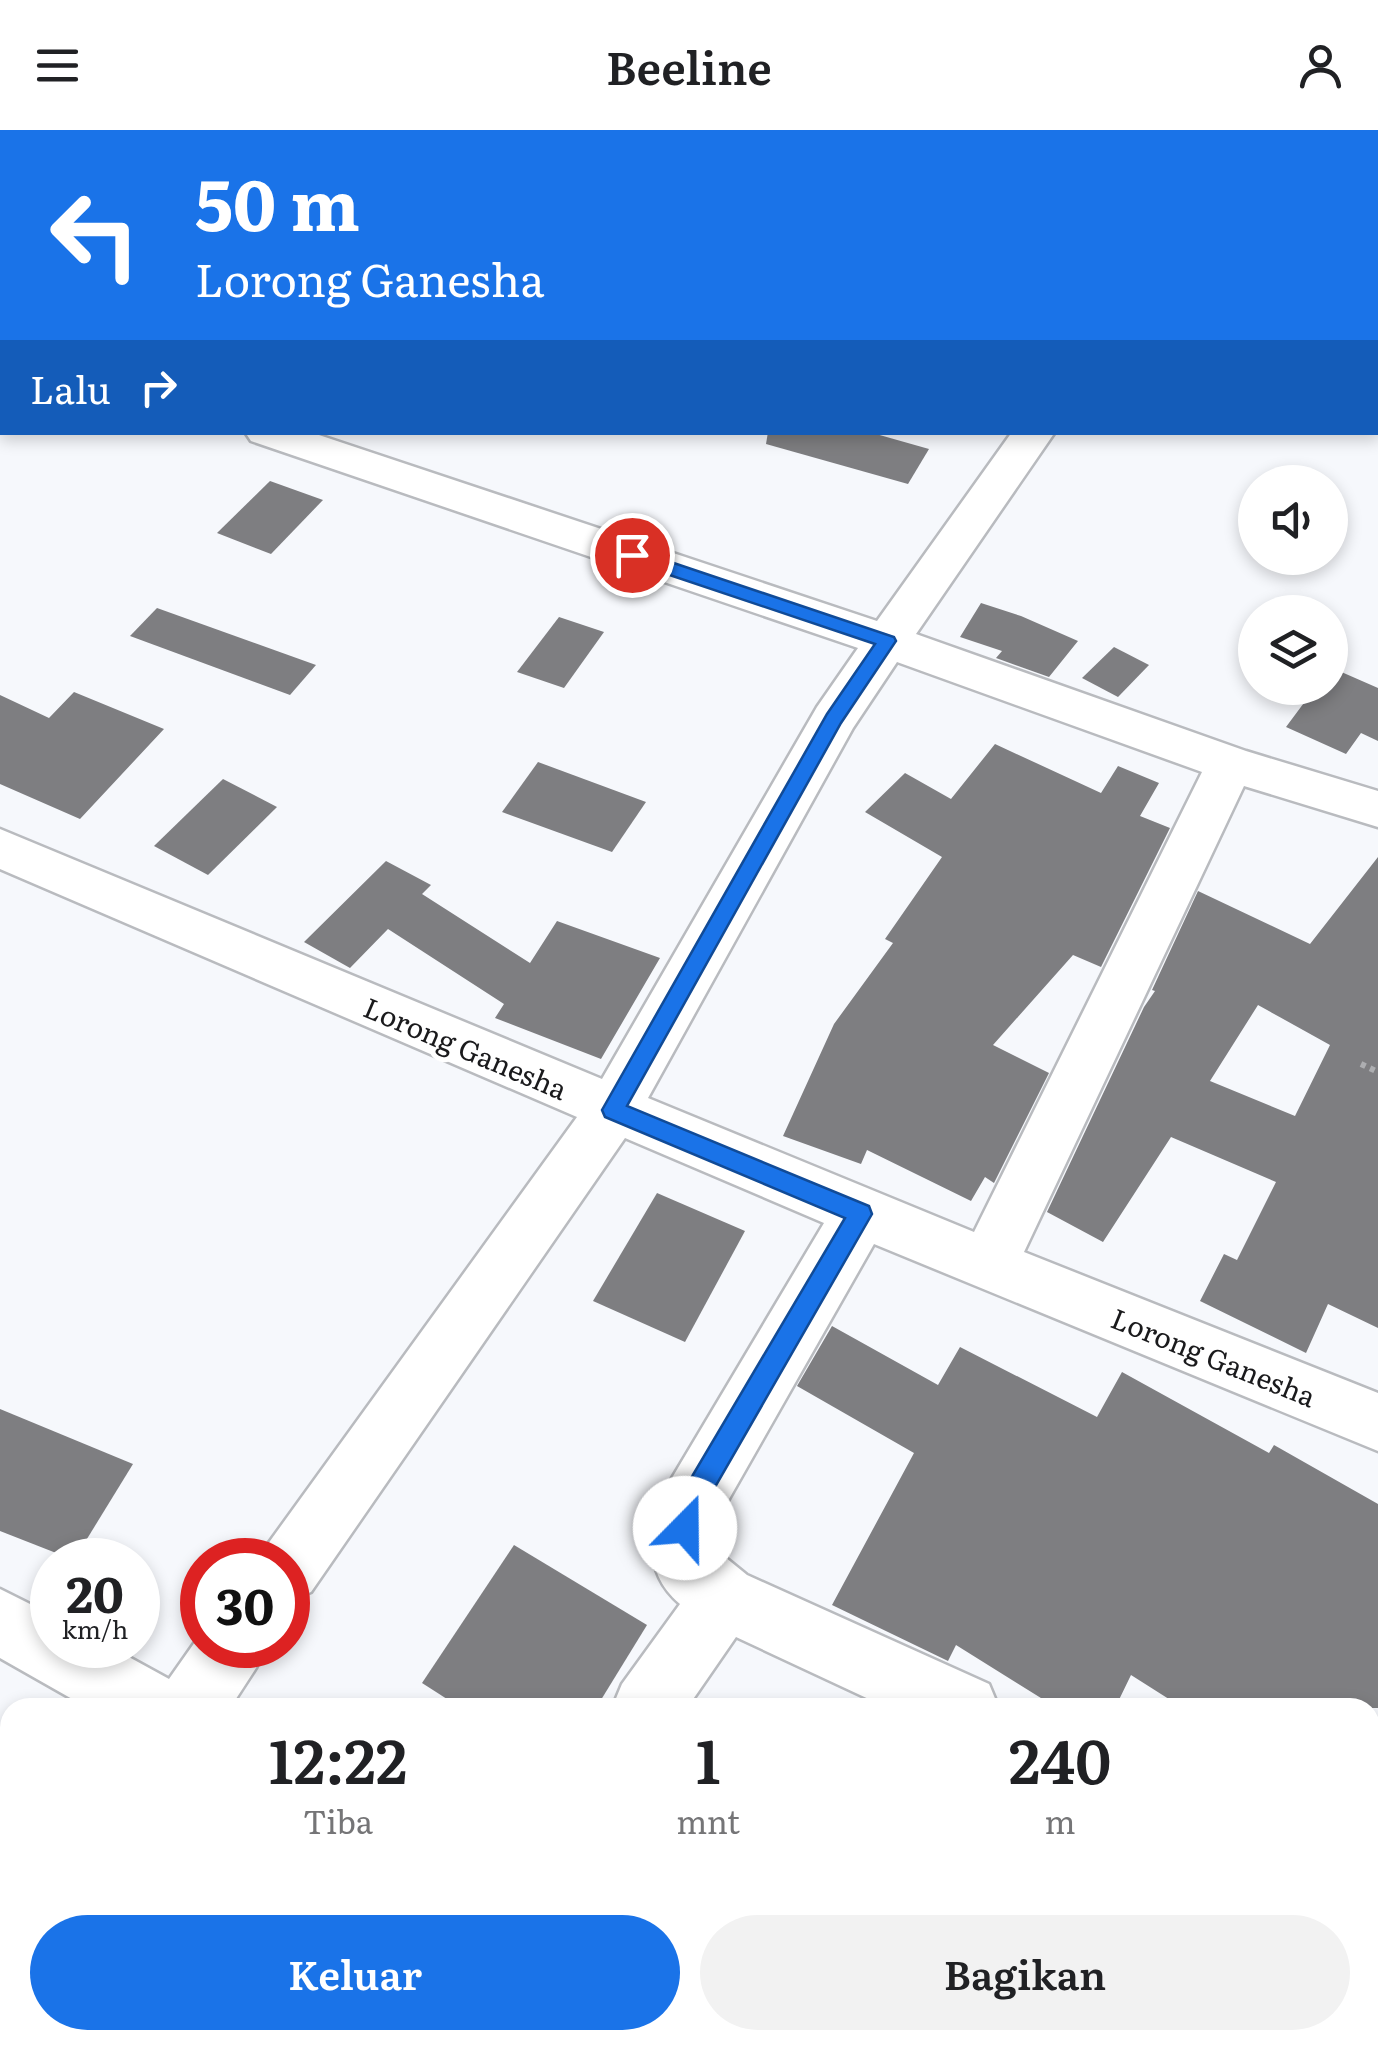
<!DOCTYPE html>
<html lang="id">
<head>
<meta charset="utf-8">
<style>
	:root { --surface:#fff; --page:#f2f2f2; --text:#202124; --muted:#757577; --accent:#1a73e8 }
	body { margin:0; font-family:Literata,serif; background:var(--page); color:var(--text); height:100vh; display:flex; flex-direction:column; font-size:38px; white-space:nowrap }
	* { box-sizing:border-box; margin:0 }
	p { font-size:32px; color:var(--muted) }
	.icon { flex:none; width:55px; height:55px; fill:none; stroke:currentColor; stroke-width:2; stroke-linecap:round; stroke-linejoin:round }
	.map { position:relative; flex:1; overflow:hidden }
	.side { position:absolute; left:0px; top:1568px; width:1380px; height:352px; display:flex; flex-direction:column; background:var(--surface); border-radius:30px 30px 0 0; box-shadow:0 5px 15px #0003 }
	.side>* { flex:none }
	.hud { position:absolute; left:0px; top:0px; width:1380px; height:305px; box-shadow:0 5px 15px #0003; background:#1a73e8; color:#fff; overflow:hidden }
	.tools { position:absolute; left:1238px; top:335px; display:grid; gap:20px }
	.tools a { display:grid; place-items:center; width:110px; height:110px; border-radius:50%; background:var(--surface); box-shadow:0 5px 15px #0003; font-size:50px }
	.speed { position:absolute; left:30px; top:1408px; display:flex; gap:20px; font-size:50px; font-weight:700; text-align:center }
	.speed>* { display:grid; place-content:center; width:130px; height:130px; border-radius:50%; background:var(--surface); box-shadow:0 5px 15px #0003; line-height:1 }
	.speed small { font-size:25px; font-weight:400 }
	.speed .limit { border:15px solid #d22; background:#fff; color:#111 }
	.pin { position:absolute; display:grid; place-items:center; width:85px; height:85px; color:#fff; margin:-42px; border:5px solid #fff; border-radius:50%; box-shadow:0 2px 10px #0007 }
	.me { position:absolute; width:110px; margin:-55px; rotate:22deg; stroke-linejoin:round; filter:drop-shadow(0 0 8px #0008) }
	.turn { display:flex; align-items:center; gap:35px; height:210px; padding:0 30px; font-size:45px }
	.turn .icon { width:130px; height:130px; stroke-width:2.5 }
	.turn b { display:block; font-size:70px; line-height:85px }
	.then { display:flex; align-items:center; height:95px; padding:0 30px; background:#0003; gap:20px; font-size:38px }
	.eta { display:flex; justify-content:space-evenly; align-items:center; height:170px; text-align:center }
	.eta b { font-size:60px; font-weight:600; line-height:70px }
	.button { display:flex; gap:20px; margin-top:auto; padding:20px 30px }
	.button a { flex:1; height:115px; border-radius:60px; background:var(--accent); color:#fff; font-size:40px; font-weight:600; line-height:115px; text-align:center }
	.button a+a { background:var(--page); color:var(--text) }
	header { display:flex; justify-content:space-between; align-items:center; height:130px; padding:0 30px; background:var(--surface); font-size:45px; font-weight:600 }
	.map>svg:first-child { display:block }
	.building { fill:#7e7e81; fill-rule:evenodd }
	.lines { fill:none; stroke-linecap:round; stroke-linejoin:round }
	.street-casing { stroke:#b9bbbf; stroke-width:5 }
	.path { stroke:#adaeb1; stroke-width:6; stroke-dasharray:5 5; stroke-linecap:butt }
	.street { fill:#fff; fill-rule:evenodd }
	.route { fill:#1a73e8; stroke:#114b97; stroke-width:2.5 }
	.labels { text-anchor:middle; dominant-baseline:central; stroke-width:10; stroke-linejoin:round; paint-order:stroke }
	.street-label { font-size:28px; fill:#1a1a1c; stroke:#fff }
</style>
</head>
<body>
<header><svg class="icon" aria-label="menu" viewBox="0 0 24 24"><path d="M4 6h16M4 12h16M4 18h16"/></svg>Beeline<svg class="icon" aria-label="person" viewBox="0 0 24 24"><circle cx="12" cy="8" r="4"/><path d="M4 21q1-7 8-7t8 7"/></svg></header>
<div class="map">
<svg width="1378" height="1918" viewBox="0 0 1378 1918">
	<rect width="100%" height="100%" fill="#f6f8fc"/>
	<g class="building">
		<path d="M 768,302 L 869,302 L 929,319 L 908,354 L 766,314 Z"/>
		<path d="M 270,351 L 323,370 L 271,424 L 217,403 Z"/>
		<path d="M 981,473 L 1021,486 L 1078,511 L 1049,547 L 996,528 L 1002,521 L 960,507 Z"/>
		<path d="M 157,478 L 316,535 L 290,565 L 130,506 Z"/>
		<path d="M 559,487 L 604,502 L 564,558 L 517,542 Z"/>
		<path d="M 1114,517 L 1149,535 L 1118,567 L 1082,548 Z"/>
		<path d="M 1330,537 L 1378,558 L 1378,611 L 1361,603 L 1346,624 L 1286,597 L 1315,558 L 1330,558 Z"/>
		<path d="M 74,562 L 164,599 L 80,689 L 0,654 L 0,565 L 49,588 Z"/>
		<path d="M 995,614 L 1101,663 L 1118,636 L 1159,653 L 1140,686 L 1170,698 L 1101,837 L 1073,825 L 993,915 L 1049,943 L 994,1053 L 985,1047 L 971,1071 L 867,1020 L 861,1034 L 783,1006 L 834,894 L 893,813 L 885,809 L 942,727 L 865,682 L 905,643 L 951,669 Z"/>
		<path d="M 538,632 L 646,672 L 612,722 L 502,682 Z"/>
		<path d="M 223,649 L 277,677 L 208,745 L 154,716 Z"/>
		<path d="M 1378,727 L 1378,1198 L 1328,1174 L 1306,1223 L 1200,1171 L 1224,1124 L 1237,1130 L 1276,1052 L 1171,1007 L 1103,1112 L 1047,1082 L 1144,877 L 1155,861 L 1152,860 L 1198,761 L 1310,814 ZM 1258,875 L 1330,915 L 1295,986 L 1210,951 Z"/>
		<path d="M 386,731 L 431,755 L 422,764 L 530,833 L 557,791 L 660,828 L 601,929 L 495,888 L 504,874 L 388,799 L 350,838 L 304,812 Z"/>
		<path d="M 657,1063 L 745,1101 L 685,1212 L 593,1171 Z"/>
		<path d="M 832,1196 L 938,1255 L 960,1217 L 1097,1287 L 1122,1242 L 1269,1323 L 1274,1315 L 1378,1374 L 1378,1578 L 1183,1578 L 1131,1545 L 1115,1578 L 1057,1578 L 956,1515 L 948,1531 L 832,1475 L 914,1323 L 797,1256 Z"/>
		<path d="M 0,1279 L 133,1334 L 74,1430 L 0,1401 Z"/>
		<path d="M 514,1415 L 647,1495 L 596,1578 L 461,1578 L 422,1553 Z"/>
	</g>
	<g class="lines">
		<g class="street-casing">
			<g id="street">
				<path d="M 460,0 L 503,0 L 505,2 L 462,2 Z"/>
				<rect x="0" y="200" width="2" height="24"/>
				<path d="M 245,302 L 310,302 L 877,491 L 1012,302 L 1055,302 L 916,504 L 1246,621 L 1378,661 L 1378,697 L 1244,656 L 1024,1122 L 1378,1263 L 1378,1321 L 874,1114 L 721,1383 L 715,1419 L 747,1445 L 989,1554 L 999,1578 L 888,1578 L 736,1507 L 687,1578 L 612,1578 L 622,1554 L 680,1474 C 640,1440 650,1395 669,1353 L 824,1093 L 625,1008 L 311,1462 L 288,1471 L 288,1430 L 260,1430 L 265,1418 L 577,987 L 0,739 L 0,699 L 602,949 L 817,577 L 858,518 L 251,311 ZM 897,532 L 1202,642 L 974,1102 L 648,968 L 853,598 Z"/>
				<path d="M 0,1459 L 52,1485 L 52,1515 L 107,1515 L 169,1549 L 202,1502 L 202,1515 L 266,1515 L 256,1538 L 230,1578 L 88,1578 L 0,1528 Z"/>
				<path d="M 1370,1726 L 1378,1730 L 1378,1802 L 1370,1798 Z"/>
				<path d="M 616,1910 L 700,1910 L 703,1918 L 619,1918 Z"/>
			</g>
		</g>
		<path class="path" d="M 1361,934 L 1378,942"/>
		<use href="#street" class="street"/>
	</g>
	<path class="route" d="M 632,419 L 894,507 L 896,511 L 841,593 L 627,976 L 869,1076 L 872,1084 L 703,1378 L 695,1407 L 685,1410 L 676,1407 L 672,1398 L 681,1365 L 845,1088 L 605,987 L 602,980 L 827,584 L 875,514 L 625,430 L 625,421 Z"/>
	<g class="labels">
		<g class="street-label">
			<text transform="translate(466 917) rotate(23)">Lorong Ganesha</text>
			<text transform="translate(1214 1226) rotate(22)">Lorong Ganesha</text>
		</g>
	</g>
</svg>
<div class="tools">
<a><svg class="icon" aria-label="sound" viewBox="0 0 24 24"><path d="M4 9h4l5-4v14l-5-4H4zM17 9q2 3 0 6"/></svg></a>
<a><svg class="icon" aria-label="layers" viewBox="0 0 24 24"><path d="M12 4l9 5-9 5-9-5zM3 14l9 5 9-5"/></svg></a>
</div>
<div class="speed"><div>20<small>km/h</small></div><div class="limit">30</div></div>
<div class="pin" style="left:632px;top:425px;background:#d93025"><svg class="icon" aria-label="arrive" viewBox="0 0 24 24"><path d="M6 21V4h12l-3 4 3 4H6"/></svg></div>
<svg class="me" style="left:685px;top:1398px" viewBox="-20 -20 40 40"><circle r="19" fill="#fff"/><path d="M0-13L10 11 0 6-10 11z" fill="#1a73e8"/></svg>
<div class="hud">
<div class="turn"><svg class="icon" aria-label="left" viewBox="0 0 24 24"><path d="M17 20v-9H6M10 6l-5 5 5 5"/></svg><div><b>50 m</b>Lorong Ganesha</div></div>
<div class="then">Lalu<svg class="icon" aria-label="right" viewBox="0 0 24 24"><path d="M7 20v-9h11M14 6l5 5-5 5"/></svg></div>
</div>
<section class="side">
<div class="eta">
<div><b>12:22</b><p>Tiba</p></div>
<div><b>1</b><p>mnt</p></div>
<div><b>240</b><p>m</p></div>
</div>
<div class="button"><a>Keluar</a><a>Bagikan</a></div>
</section>
</div>
</body>
</html>
